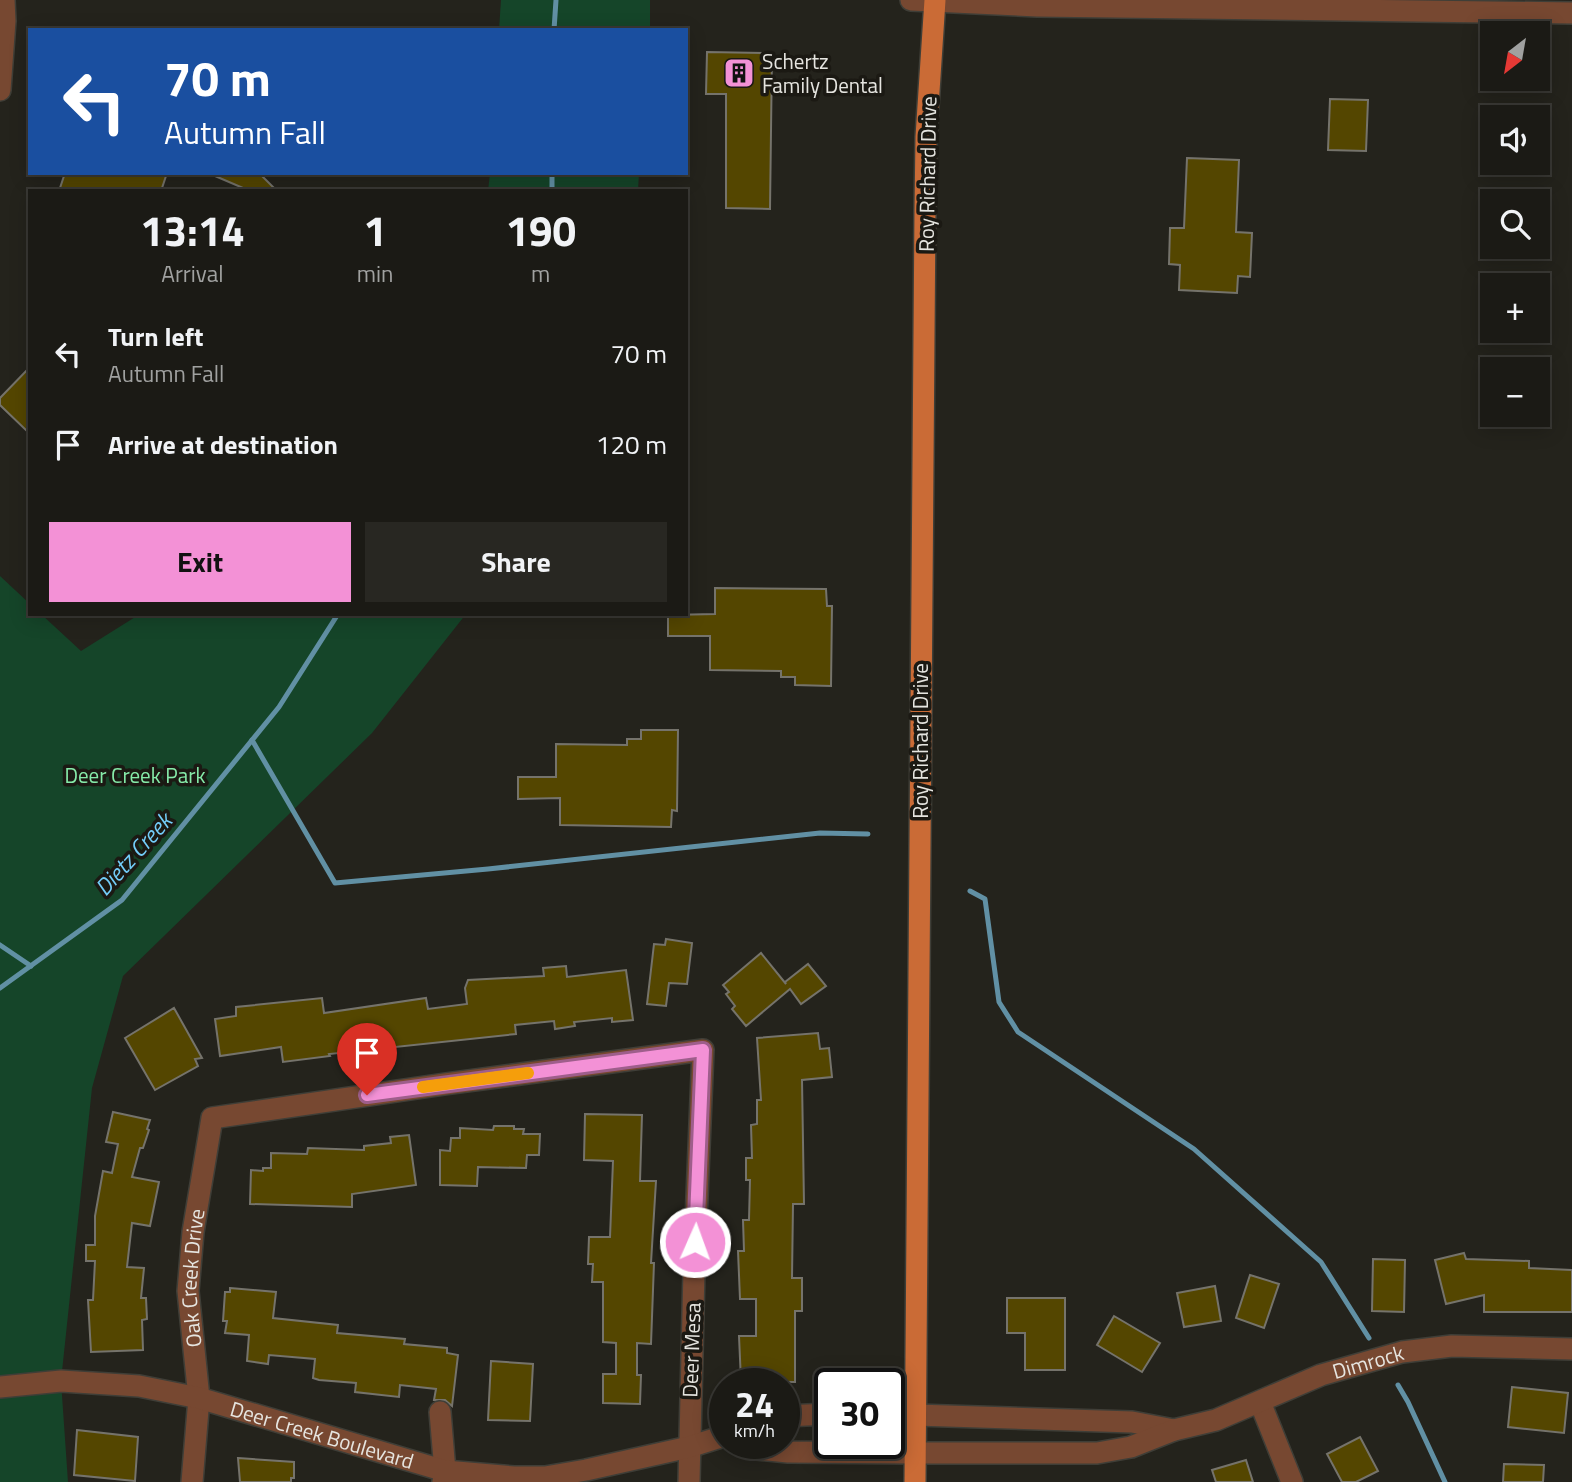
<!DOCTYPE html>
<html lang="en">
<head>
<meta charset="utf-8">
<style>
	:root { --surface:#1b1a15; --page:#282722; --text:#f1f3f6; --muted:#a0a1a0; --line:#393834; --accent:#f391d6 }
	body { margin:0; font-family:"Titillium Web",sans-serif; background:var(--page); color:var(--text); height:100vh; display:flex; flex-direction:column; font-size:26px; white-space:nowrap }
	* { box-sizing:border-box; margin:0 }
	p { font-size:23px; color:var(--muted) }
	.icon { flex:none; width:38px; height:38px; fill:none; stroke:currentColor; stroke-width:2; stroke-linecap:round; stroke-linejoin:round }
	.map { position:relative; flex:1; overflow:hidden }
	.drawer { position:absolute; left:28px; top:189px; width:660px; height:427px; display:flex; flex-direction:column; background:var(--surface); border-radius:0px; box-shadow:0 4px 18px #0003,0 0 0 2px var(--line) }
	.drawer>* { flex:none }
	.hud { position:absolute; left:28px; top:28px; width:660px; height:147px; border-radius:0px; box-shadow:0 4px 18px #0003,0 0 0 2px var(--line); background:#1a4fa0; color:#fff; overflow:hidden }
	.needle { width:46px; rotate:211deg }
	.tools { position:absolute; left:1480px; top:21px; display:grid; gap:14px }
	.tools a { display:grid; place-items:center; width:70px; height:70px; border-radius:0px; background:var(--surface); box-shadow:0 4px 18px #0003,0 0 0 2px var(--line); font-size:35px }
	.speed { position:absolute; left:709px; top:1368px; display:flex; gap:14px; font-size:35px; font-weight:700; text-align:center }
	.speed>* { display:grid; place-content:center; width:91px; height:91px; border-radius:50%; background:var(--surface); box-shadow:0 4px 18px #0003,0 0 0 2px var(--line); line-height:1 }
	.speed small { font-size:18px; font-weight:400 }
	.speed .limit { border:4px solid #111; border-radius:10px; background:#fff; color:#111 }
	.pin { position:absolute; display:grid; place-items:center; width:60px; height:60px; color:#fff; margin:-72px -30px; border-radius:50% 50% 50% 0; rotate:-45deg; box-shadow:0 0 7px #0007 }
	.pin .icon { rotate:45deg }
	.me { position:absolute; width:77px; margin:-38px; rotate:2deg; stroke-linejoin:round; filter:drop-shadow(0 0 5px #0008) }
	.turn { display:flex; align-items:center; gap:24px; height:147px; padding:0 21px; font-size:32px }
	.turn .icon { width:91px; height:91px; stroke-width:2.5 }
	.turn b { display:block; font-size:49px; line-height:60px }
	.eta { display:flex; justify-content:space-evenly; align-items:center; height:119px; text-align:center }
	.eta b { font-size:42px; font-weight:700; line-height:49px }
	.button { display:flex; gap:14px; margin-top:auto; padding:14px 21px }
	.button a { flex:1; height:80px; border-radius:0px; background:var(--accent); color:#111; font-size:28px; font-weight:700; line-height:80px; text-align:center }
	.button a+a { background:var(--page); color:var(--text) }
	ul { padding:0; list-style:none }
	li { display:flex; align-items:center; gap:21px; height:91px; padding:0 21px }
	li div { flex:1 }
	li b { display:block; font-size:26px }
	li em { font-style:normal }
	.map>svg:first-child { display:block }
	.green { fill:#154529 }
	.lines { fill:none; stroke-linecap:round; stroke-linejoin:round }
	.stream { stroke:#6190a4; stroke-width:5 }
	.building { fill:#544600; stroke:#75736b; stroke-width:2 }
	.minor-casing { stroke:#3f3e37; stroke-width:24 }
	.tertiary-casing { stroke:#3f3e37; stroke-width:24 }
	.primary-casing { stroke:#3f3e37; stroke-width:24 }
	.minor { stroke:#774831; stroke-width:21 }
	.tertiary { stroke:#774831; stroke-width:21 }
	.primary { stroke:#ca6b36; stroke-width:21 }
	.route-casing { stroke:#9e5e8b; stroke-width:18 }
	.route { stroke:#f391d6; stroke-width:12 }
	.slow { stroke:#f59e0b; stroke-width:12 }
	.labels { text-anchor:middle; dominant-baseline:central; stroke-width:7; stroke-linejoin:round; paint-order:stroke }
	.poi-label { font-size:21px; fill:#e6e5e0; stroke:#1b1913; text-anchor:start }
	.street-label { font-size:21px; fill:#e6e5e0; stroke:#1b1913 }
	.park-label { font-size:21px; fill:#86eba9; stroke:#1b1913 }
	.water-label { font-size:23px; font-style:italic; fill:#73cdf9; stroke:#1b1913 }
</style>
</head>
<body>
<div class="map">
<svg width="1572" height="1482" viewBox="0 0 1572 1482">
	<rect width="100%" height="100%" fill="#24231c"/>
	<g class="green">
		<path d="M 501,0 L 650,0 L 650,30 L 499,30 Z"/>
		<path d="M 490,173 L 639,173 L 638,191 L 488,191 Z"/>
		<path d="M 0,576 L 30,604 L 30,614 L 41,614 L 81,651 L 140,614 L 466,614 L 372,733 L 123,976 L 92,1088 L 61,1381 L 68,1482 L 0,1482 Z"/>
	</g>
	<g class="lines">
		<g class="stream">
			<path d="M 554,30 L 556,0"/>
			<path d="M 552,173 L 552,191"/>
			<path d="M 252,740 L 335,883 L 488,869 L 820,833 L 868,834"/>
			<path d="M 970,891 L 985,899 L 999,1002 L 1018,1032 L 1194,1149 L 1321,1262 L 1369,1338"/>
			<path d="M 0,945 L 31,966"/>
			<path d="M 0,988 L 122,900 L 279,707 L 338,614"/>
			<path d="M 1398,1385 L 1408,1402 L 1445,1482"/>
		</g>
	</g>
	<g class="building">
		<path d="M 707,52 L 772,53 L 770,209 L 726,208 L 726,94 L 706,94 Z"/>
		<path d="M 1330,99 L 1368,100 L 1366,151 L 1328,150 Z"/>
		<path d="M 1187,158 L 1239,160 L 1236,232 L 1252,233 L 1250,277 L 1238,276 L 1237,293 L 1179,290 L 1180,265 L 1169,264 L 1170,228 L 1184,228 Z"/>
		<path d="M 65,173 L 167,173 L 161,191 L 59,191 Z"/>
		<path d="M 208,173 L 259,173 L 277,191 L 250,191 Z"/>
		<path d="M 30,367 L 30,434 L 0,405 L 0,398 Z"/>
		<path d="M 715,588 L 826,589 L 827,606 L 832,606 L 831,686 L 795,685 L 795,677 L 781,677 L 781,671 L 710,670 L 710,636 L 668,636 L 668,615 L 715,614 Z"/>
		<path d="M 641,730 L 678,730 L 677,811 L 672,810 L 671,827 L 560,825 L 560,798 L 518,799 L 518,777 L 556,777 L 556,744 L 627,745 L 627,739 L 641,739 Z"/>
		<path d="M 666,939 L 692,943 L 687,984 L 669,983 L 666,1006 L 647,1004 L 654,944 L 665,945 Z"/>
		<path d="M 761,953 L 786,984 L 785,982 L 808,964 L 826,986 L 801,1004 L 790,989 L 746,1026 L 732,1009 L 735,1006 L 726,994 L 729,992 L 723,985 Z"/>
		<path d="M 566,966 L 567,977 L 626,970 L 633,1020 L 612,1022 L 612,1018 L 574,1022 L 575,1026 L 555,1029 L 554,1021 L 515,1025 L 516,1034 L 329,1054 L 330,1056 L 283,1062 L 281,1047 L 220,1056 L 215,1019 L 236,1016 L 236,1007 L 322,998 L 324,1013 L 426,998 L 428,1009 L 467,1004 L 465,988 L 468,980 L 544,976 L 543,968 Z"/>
		<path d="M 174,1008 L 202,1058 L 195,1059 L 198,1066 L 155,1090 L 125,1038 Z"/>
		<path d="M 818,1033 L 820,1049 L 829,1048 L 832,1077 L 802,1080 L 804,1204 L 793,1204 L 792,1278 L 802,1278 L 802,1311 L 795,1311 L 795,1382 L 741,1381 L 739,1336 L 756,1336 L 756,1299 L 740,1299 L 738,1251 L 744,1251 L 743,1220 L 749,1220 L 750,1180 L 746,1180 L 746,1158 L 752,1158 L 751,1125 L 757,1124 L 757,1100 L 761,1100 L 757,1038 Z"/>
		<path d="M 113,1112 L 150,1120 L 147,1129 L 149,1130 L 143,1148 L 140,1148 L 132,1177 L 159,1182 L 150,1226 L 132,1223 L 127,1267 L 144,1268 L 141,1298 L 146,1298 L 147,1319 L 142,1320 L 143,1350 L 91,1352 L 88,1300 L 93,1300 L 95,1261 L 86,1261 L 86,1245 L 95,1245 L 95,1216 L 103,1171 L 112,1173 L 118,1144 L 106,1142 Z"/>
		<path d="M 585,1114 L 642,1115 L 640,1181 L 656,1181 L 651,1263 L 654,1263 L 651,1344 L 637,1343 L 637,1375 L 641,1375 L 640,1404 L 603,1403 L 603,1374 L 616,1374 L 616,1343 L 603,1342 L 603,1282 L 592,1282 L 593,1264 L 588,1264 L 589,1237 L 610,1237 L 613,1161 L 584,1160 Z"/>
		<path d="M 494,1126 L 514,1126 L 514,1129 L 524,1129 L 523,1134 L 540,1134 L 539,1155 L 527,1155 L 526,1168 L 478,1167 L 477,1186 L 440,1185 L 440,1150 L 450,1151 L 451,1138 L 460,1138 L 460,1128 L 493,1130 Z"/>
		<path d="M 409,1135 L 416,1185 L 352,1194 L 352,1207 L 250,1204 L 251,1170 L 263,1171 L 263,1168 L 271,1168 L 271,1153 L 307,1154 L 308,1148 L 364,1150 L 364,1146 L 391,1143 L 390,1137 Z"/>
		<path d="M 1464,1253 L 1466,1259 L 1529,1261 L 1529,1268 L 1572,1270 L 1572,1312 L 1484,1312 L 1484,1295 L 1446,1304 L 1435,1260 Z"/>
		<path d="M 1373,1259 L 1405,1260 L 1404,1312 L 1372,1311 Z"/>
		<path d="M 1250,1275 L 1279,1284 L 1264,1328 L 1236,1318 Z"/>
		<path d="M 1215,1286 L 1221,1321 L 1184,1327 L 1177,1293 Z"/>
		<path d="M 230,1288 L 276,1292 L 273,1318 L 338,1325 L 337,1333 L 405,1339 L 404,1344 L 447,1348 L 447,1353 L 458,1355 L 452,1406 L 445,1400 L 434,1400 L 436,1389 L 400,1385 L 399,1397 L 355,1392 L 356,1383 L 319,1380 L 313,1378 L 315,1359 L 269,1355 L 268,1364 L 247,1361 L 249,1335 L 225,1333 L 227,1321 L 223,1321 L 225,1292 L 230,1292 Z"/>
		<path d="M 1007,1298 L 1065,1298 L 1065,1370 L 1025,1370 L 1025,1333 L 1007,1333 Z"/>
		<path d="M 1114,1316 L 1160,1343 L 1142,1372 L 1097,1345 Z"/>
		<path d="M 491,1361 L 533,1364 L 530,1421 L 488,1420 Z"/>
		<path d="M 1512,1387 L 1568,1393 L 1564,1433 L 1508,1427 Z"/>
		<path d="M 77,1430 L 138,1437 L 135,1481 L 74,1475 Z"/>
		<path d="M 1360,1437 L 1378,1471 L 1356,1482 L 1342,1482 L 1327,1454 Z"/>
		<path d="M 238,1458 L 294,1462 L 294,1478 L 291,1478 L 291,1482 L 240,1482 Z"/>
		<path d="M 1246,1460 L 1253,1482 L 1216,1482 L 1212,1470 Z"/>
		<path d="M 1504,1464 L 1544,1465 L 1543,1482 L 1503,1482 Z"/>
	</g>
	<g class="lines">
		<g class="minor-casing">
			<g id="minor">
				<path d="M 1260,1402 L 1292,1482"/>
				<path d="M 440,1412 L 445,1471 L 443,1482"/>
				<path d="M 916,1415 L 1132,1422 L 1174,1430"/>
				<path id="s1" d="M 915,1453 L 1097,1453 L 1131,1447 L 1174,1430 L 1216,1420 L 1321,1375 L 1402,1352 L 1452,1346 L 1572,1349"/>
				<path id="s2" d="M 192,1482 L 199,1398 L 188,1291 L 193,1232 L 212,1118 L 445,1084 L 703,1050 L 694,1270 L 689,1482"/>
			</g>
		</g>
		<g class="tertiary-casing">
			<g id="tertiary">
				<path d="M 911,0 L 1037,6 L 1572,13"/>
				<path d="M 0,90 L 5,21 L 4,0"/>
				<path id="s3" d="M 0,1387 L 61,1381 L 139,1386 L 199,1398 L 445,1471 L 514,1477 L 545,1477 L 586,1470 L 689,1447 L 724,1436"/>
				<path d="M 889,1415 L 916,1415"/>
				<path d="M 784,1416 L 830,1414"/>
				<path d="M 742,1444 L 757,1449 L 788,1452 L 915,1453"/>
			</g>
		</g>
		<g class="primary-casing">
			<path id="primary" d="M 915,1482 L 925,209 L 926,137 L 935,0"/>
		</g>
		<use href="#minor" class="minor"/>
		<use href="#tertiary" class="tertiary"/>
		<use href="#primary" class="primary"/>
	</g>
	<g class="lines">
		<g class="route-casing">
			<path id="route" d="M 367,1095 L 703,1050 L 695,1242"/>
		</g>
		<use href="#route" class="route"/>
		<path class="slow" d="M 423,1087 L 528,1073"/>
	</g>
	<defs>
		<g id="building-square" transform="scale(1.575)"><rect x="-9" y="-9" width="18" height="18" rx="4" fill="#f391d6" stroke="#1b1913"/><path d="M-4-6H4V6H1V3H-1V6H-4ZM-2.5-4.3h1.7v1.8h-1.7ZM.8-4.3h1.7v1.8H.8ZM-2.5-1h1.7V.8h-1.7ZM.8-1h1.7V.8H.8Z" fill="#111"/></g>
	</defs>
	<g fill-rule="evenodd">
		<use href="#building-square" x="739" y="73"/>
	</g>
	<g class="labels">
		<g class="poi-label">
			<text x="762" y="61">Schertz<tspan x="762" dy="24">Family Dental</tspan></text>
		</g>
		<g class="street-label">
			<text transform="translate(927 174) rotate(-89)">Roy Richard Drive</text>
			<text transform="translate(920 741) rotate(-90)">Roy Richard Drive</text>
			<text stroke="none"><textPath href="#s2" startOffset="205">Oak Creek Drive</textPath></text>
			<text transform="translate(691 1350) rotate(-88)">Deer Mesa</text>
			<text stroke="none"><textPath href="#s1" startOffset="469">Dimrock</textPath></text>
			<text stroke="none"><textPath href="#s3" startOffset="329">Deer Creek Boulevard</textPath></text>
		</g>
		<g class="park-label">
			<text x="135" y="775">Deer Creek Park</text>
		</g>
		<g class="water-label">
			<text transform="translate(133 854) rotate(-48)">Dietz Creek</text>
		</g>
	</g>
</svg>
<div class="tools">
<a><svg class="needle" viewBox="-14 -14 28 28"><path d="M0-13l5 13h-10z" fill="#e53935"/><path d="M0 13l5-13h-10z" fill="#a0a1a0"/></svg></a>
<a><svg class="icon" aria-label="sound" viewBox="0 0 24 24"><path d="M4 9h4l5-4v14l-5-4H4zM17 9q2 3 0 6"/></svg></a>
<a><svg class="icon" aria-label="search" viewBox="0 0 24 24"><circle cx="10" cy="10" r="6"/><path d="M15 15l6 6"/></svg></a>
<a>+</a>
<a>−</a>
</div>
<div class="speed"><div>24<small>km/h</small></div><div class="limit">30</div></div>
<div class="pin" style="left:367px;top:1095px;background:#d93025"><svg class="icon" aria-label="arrive" viewBox="0 0 24 24"><path d="M6 21V4h12l-3 4 3 4H6"/></svg></div>
<svg class="me" style="left:695px;top:1242px" viewBox="-20 -20 40 40"><circle r="17" fill="#f391d6" stroke="#fff" stroke-width="3"/><path d="M0-11L8 9 0 5-8 9z" fill="#fff"/></svg>
<div class="hud">
<div class="turn"><svg class="icon" aria-label="left" viewBox="0 0 24 24"><path d="M17 20v-9H6M10 6l-5 5 5 5"/></svg><div><b>70 m</b>Autumn Fall</div></div>
</div>
<section class="drawer">
<div class="eta">
<div><b>13:14</b><p>Arrival</p></div>
<div><b>1</b><p>min</p></div>
<div><b>190</b><p>m</p></div>
</div>
<ul>
<li><svg class="icon" aria-label="left" viewBox="0 0 24 24"><path d="M17 20v-9H6M10 6l-5 5 5 5"/></svg><div><b>Turn left</b><p>Autumn Fall</p></div><em>70 m</em></li>
<li><svg class="icon" aria-label="arrive" viewBox="0 0 24 24"><path d="M6 21V4h12l-3 4 3 4H6"/></svg><div><b>Arrive at destination</b></div><em>120 m</em></li>
</ul>
<div class="button"><a>Exit</a><a>Share</a></div>
</section>
</div>
</body>
</html>
